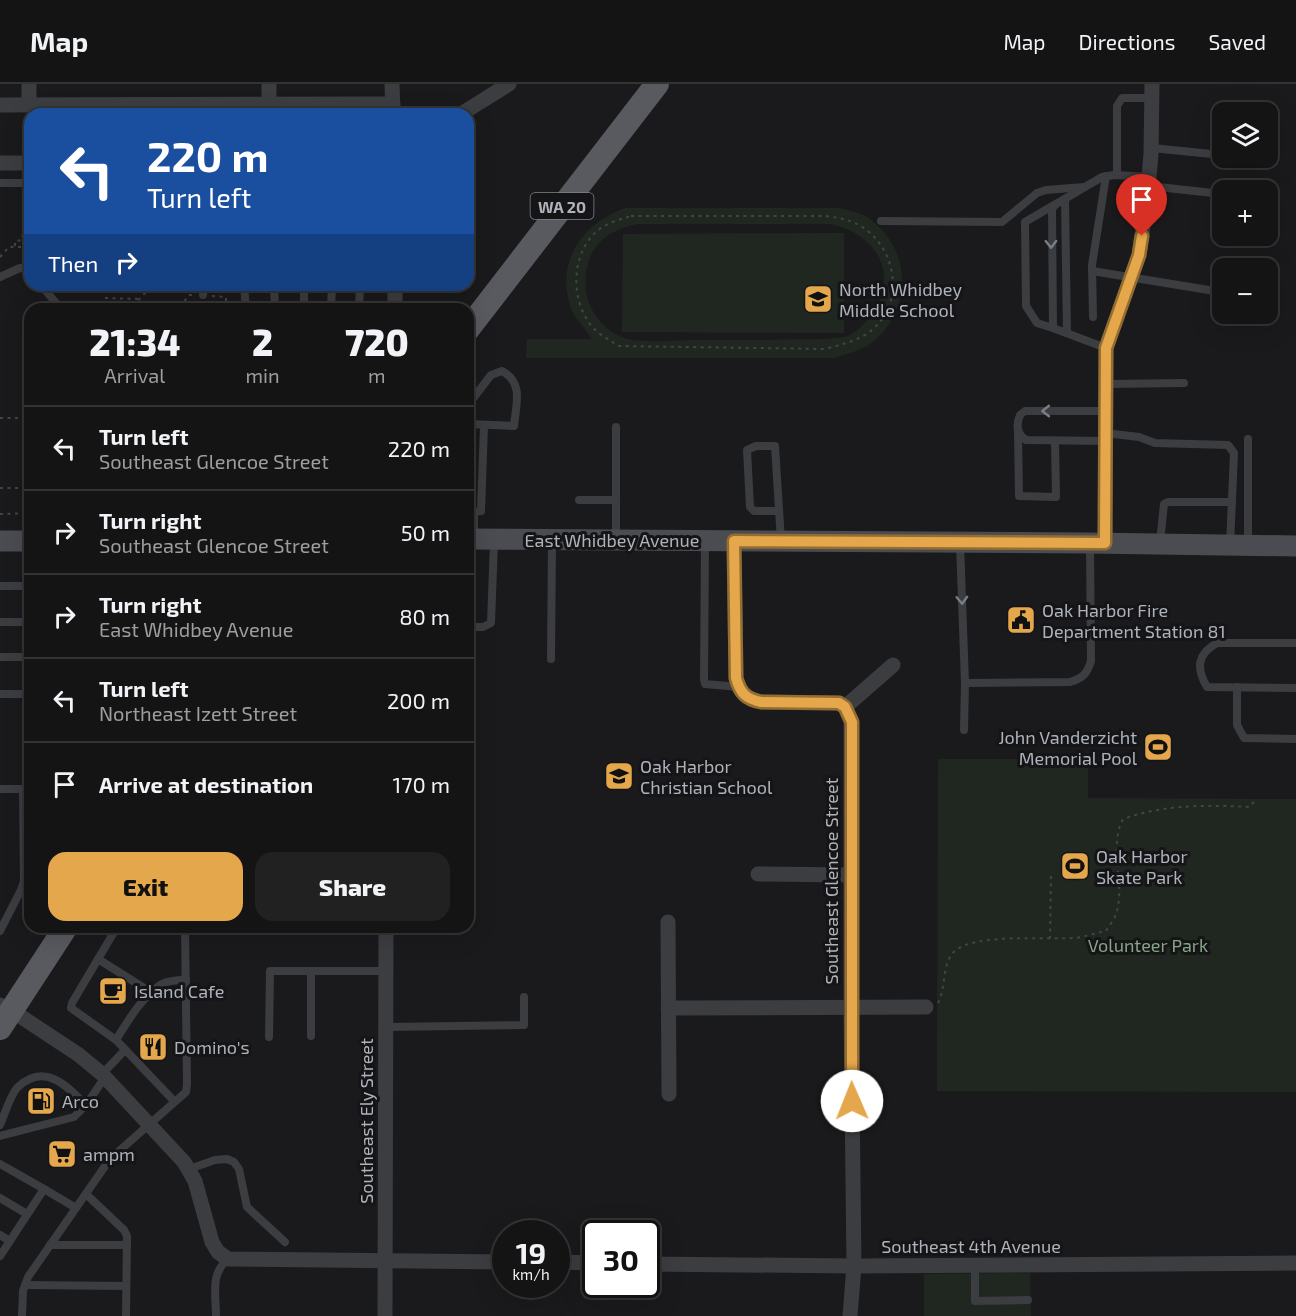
<!DOCTYPE html>
<html lang="en">
<head>
<meta charset="utf-8">
<style>
	:root { --surface:#141415; --page:#212122; --text:#f1f3f6; --muted:#9d9ea0; --line:#333334; --accent:#e4a74b }
	body { margin:0; font-family:"Exo 2",sans-serif; background:var(--page); color:var(--text); height:100vh; display:flex; flex-direction:column; font-size:22px; white-space:nowrap }
	* { box-sizing:border-box; margin:0 }
	p { font-size:20px; color:var(--muted) }
	.icon { flex:none; width:33px; height:33px; fill:none; stroke:currentColor; stroke-width:2; stroke-linecap:round; stroke-linejoin:round }
	.map { position:relative; flex:1; overflow:hidden }
	.side { position:absolute; left:24px; top:219px; width:450px; height:630px; display:flex; flex-direction:column; background:var(--surface); border-radius:18px; box-shadow:0 6px 24px #0002,0 0 0 2px var(--line) }
	.side>* { flex:none }
	.hud { position:absolute; left:24px; top:24px; width:450px; height:183px; border-radius:18px; box-shadow:0 6px 24px #0002,0 0 0 2px var(--line); background:#1a4fa0; color:#fff; overflow:hidden }
	.controls { position:absolute; left:1212px; top:18px; display:grid; gap:12px }
	.controls a { display:grid; place-items:center; width:66px; height:66px; border-radius:12px; background:var(--surface); box-shadow:0 6px 24px #0002,0 0 0 2px var(--line); font-size:30px }
	.speed { position:absolute; left:492px; top:1136px; display:flex; gap:12px; font-size:30px; font-weight:700; text-align:center }
	.speed>* { display:grid; place-content:center; width:78px; height:78px; border-radius:50%; background:var(--surface); box-shadow:0 6px 24px #0002,0 0 0 2px var(--line); line-height:1 }
	.speed small { font-size:15px; font-weight:400 }
	.speed .limit { border:3px solid #111; border-radius:9px; background:#fff; color:#111 }
	.pin { position:absolute; display:grid; place-items:center; width:51px; height:51px; color:#fff; margin:-62px -26px; border-radius:50% 50% 50% 0; rotate:-45deg; box-shadow:0 0 6px #0007 }
	.pin .icon { rotate:45deg }
	.me { position:absolute; width:66px; margin:-33px; rotate:359deg; stroke-linejoin:round; filter:drop-shadow(0 0 4px #0008) }
	.turn { display:flex; align-items:center; gap:21px; height:126px; padding:0 24px; font-size:27px }
	.turn .icon { width:78px; height:78px; stroke-width:2.5 }
	.turn b { display:block; font-size:42px; line-height:51px }
	.then { display:flex; align-items:center; height:57px; padding:0 24px; background:#0003; gap:12px; font-size:22px }
	.eta { display:flex; justify-content:space-evenly; align-items:center; height:102px; text-align:center }
	.eta b { font-size:36px; font-weight:800; line-height:42px }
	.cta { display:flex; gap:12px; margin-top:auto; padding:12px 24px }
	.cta a { flex:1; height:69px; border-radius:18px; background:var(--accent); color:#111; font-size:24px; font-weight:800; line-height:69px; text-align:center }
	.cta a+a { background:var(--page); color:var(--text) }
	ul { padding:0; list-style:none }
	li { display:flex; align-items:center; gap:18px; height:84px; padding:0 24px; border-top:2px solid var(--line) }
	li div { flex:1 }
	li b { display:block; font-size:22px }
	li em { font-style:normal }
	header { display:flex; align-items:center; gap:36px; box-sizing:border-box; height:84px; padding:0 30px; background:var(--surface); border-bottom:2px solid var(--line) }
	header strong { font-size:28px }
	nav { display:flex; gap:33px; margin-inline-start:auto; font-size:21px }
	.map>svg:first-child { display:block }
	.green { fill:#202721; fill-rule:evenodd }
	.lines { fill:none; stroke-linecap:round; stroke-linejoin:round }
	.path { stroke:#424448; stroke-width:2; stroke-dasharray:3 4.5; stroke-linecap:butt }
	.lane { stroke:#3b3d41; stroke-width:8 }
	.street { stroke:#3b3d41; stroke-width:15 }
	.secondary { stroke:#4a4c51; stroke-width:21 }
	.primary { stroke:#585a60; stroke-width:24 }
	.oneway { stroke:#7a7e84 }
	.route-casing { stroke:#946d31; stroke-width:15 }
	.route { stroke:#e4a74b; stroke-width:10 }
	.labels { text-anchor:middle; dominant-baseline:central; stroke-width:6; stroke-linejoin:round; paint-order:stroke }
	.shield { fill:#151517; stroke:#80848a; stroke-width:1.5 }
	.shield-label { font-size:16px; font-weight:bold; fill:#aeb3bb }
	.poi-label { font-size:18px; fill:#aeb3bb; stroke:#151517; text-anchor:start }
	.street-label { font-size:18px; fill:#aeb3bb; stroke:#151517 }
	.park-label { font-size:18px; fill:#87a487; stroke:#151517 }
</style>
</head>
<body>
<header>
<strong>Map</strong>
<nav><a>Map</a><a>Directions</a><a>Saved</a></nav>
</header>
<div class="map">
<svg width="1296" height="1232" viewBox="0 0 1296 1232">
	<rect width="100%" height="100%" fill="#1a1a1c"/>
	<g class="green">
		<path d="M 625,124 L 840,124 C 850,127 863,129 871,136 C 913,167 912,229 870,260 C 859,267 847,270 835,274 L 526,274 L 527,255 L 592,255 C 586,245 575,235 571,224 C 555,177 582,140 625,124 ZM 638,140 L 829,140 C 879,149 903,196 867,236 C 861,243 854,250 845,253 C 839,254 832,254 826,255 C 780,256 734,256 689,256 C 672,257 639,259 624,254 C 594,242 579,211 588,180 C 594,156 615,144 638,140 Z"/>
		<path d="M 844,149 L 844,249 L 622,248 L 623,150 Z"/>
		<path d="M 938,675 L 1088,675 L 1088,714 L 1296,715 L 1296,1008 L 937,1007 Z"/>
		<path d="M 1030,1189 L 1031,1232 L 924,1232 L 924,1190 Z"/>
	</g>
	<g class="lines">
		<g class="path">
			<path d="M 631,132 L 826,132 C 840,134 853,136 865,145 C 899,169 904,224 868,249 C 854,258 840,261 824,265 L 619,262 C 606,254 592,247 585,232 C 570,205 574,163 601,144 C 610,138 621,135 631,132 Z"/>
			<path d="M 15,162 L 15,157 L 22,156 L 23,148 L 30,148"/>
			<path d="M 0,173 L 9,163 L 30,163"/>
			<path d="M 145,201 L 145,209 L 132,223 L 180,223 L 189,211 L 195,211"/>
			<path d="M 212,212 L 226,213 L 226,225"/>
			<path d="M 105,214 L 140,215"/>
			<path d="M 0,334 L 30,334"/>
			<path d="M 0,404 L 30,404"/>
			<path d="M 0,430 L 30,429"/>
			<path d="M 1050,855 L 1051,790"/>
			<path d="M 938,919 C 946,904 942,883 952,870 C 968,848 1047,856 1074,854 C 1085,853 1096,849 1106,847 C 1109,842 1114,836 1116,830 C 1126,800 1108,763 1123,735 C 1165,720 1207,721 1250,723 L 1256,715"/>
		</g>
		<g class="lane">
			<path d="M 1152,64 L 1222,71"/>
			<path d="M 1117,91 L 1117,22 L 1122,14 L 1152,14"/>
			<path d="M 0,99 L 30,99"/>
			<path d="M 1149,102 L 1222,110"/>
			<path d="M 1065,115 L 1067,249"/>
			<path d="M 881,137 L 1002,138 L 1037,109 L 1046,106 L 1084,103"/>
			<path d="M 1092,187 L 1221,208"/>
			<path d="M 0,193 L 20,184 L 26,184 L 30,188"/>
			<path d="M 41,201 L 61,225"/>
			<path d="M 244,201 L 246,225"/>
			<path d="M 274,201 L 275,225"/>
			<path d="M 203,211 L 203,201"/>
			<path d="M 304,225 L 304,201"/>
			<path d="M 331,225 L 332,201"/>
			<path d="M 359,225 L 360,201"/>
			<path d="M 1093,233 L 1092,181 L 1106,92"/>
			<path d="M 1053,244 L 1037,239 L 1026,222 L 1025,138 L 1054,121"/>
			<path d="M 1106,264 L 1053,244 L 1052,125 L 1056,120 L 1102,93 L 1114,91 L 1149,93"/>
			<path d="M 1105,300 L 1184,299"/>
			<path d="M 468,321 L 491,291 L 502,287 C 524,299 516,320 514,342 L 468,340"/>
			<path d="M 1105,327 L 1025,327 L 1020,331 C 1016,341 1016,350 1026,356 L 1105,357"/>
			<path d="M 616,343 L 616,454"/>
			<path d="M 1018,349 L 1019,412 L 1056,413 L 1055,357"/>
			<path d="M 1105,349 L 1139,353 L 1155,359 L 1228,361 L 1234,369 L 1230,461"/>
			<path d="M 1248,355 L 1248,460"/>
			<path d="M 579,416 L 616,416"/>
			<path d="M 779,427 L 754,427 L 750,423 L 747,366 L 756,362 L 775,362 L 781,457"/>
			<path d="M 474,453 L 474,428 L 481,427 L 484,342"/>
			<path d="M 705,458 L 704,595 L 705,600 L 739,603"/>
			<path d="M 1160,458 L 1164,420 L 1168,418 L 1232,418"/>
			<path d="M 960,459 L 965,599"/>
			<path d="M 0,502 L 30,502"/>
			<path d="M 0,538 L 30,538"/>
			<path d="M 468,543 L 483,543 L 491,539 L 494,457"/>
			<path d="M 1296,559 L 1217,559 C 1197,570 1196,584 1207,603 L 1296,604"/>
			<path d="M 0,573 L 30,573"/>
			<path d="M 551,575 L 552,457"/>
			<path d="M 1237,603 L 1237,641 L 1244,654 L 1296,655"/>
			<path d="M 0,610 L 30,610"/>
			<path d="M 964,646 L 965,599 L 1070,598 C 1083,594 1087,590 1091,577 L 1090,460"/>
			<path d="M 0,705 L 30,705"/>
			<path d="M 117,843 L 72,919 L 71,924 L 116,956 L 174,1017"/>
			<path d="M 0,847 L 21,806 L 24,797 L 23,705"/>
			<path d="M 98,875 L 152,909"/>
			<path d="M 386,943 L 524,941 L 524,913"/>
			<path d="M 311,952 L 311,887"/>
			<path d="M 269,953 L 270,887 L 386,887"/>
			<path d="M 116,956 C 127,938 144,910 162,900 C 169,896 178,896 186,896"/>
			<path d="M 102,990 L 125,966"/>
			<path d="M 0,1041 C 4,1032 11,1009 18,1003 C 45,978 67,1002 86,1021"/>
			<path d="M 0,1052 L 74,1033 L 86,1021 L 105,993"/>
			<path d="M 0,1080 L 44,1105"/>
			<path d="M 189,1085 L 215,1076 L 227,1075 L 234,1078 L 239,1085 L 247,1123 L 285,1158"/>
			<path d="M 86,1110 L 124,1146 L 127,1152 L 126,1232"/>
			<path d="M 0,1114 L 27,1130"/>
			<path d="M 0,1151 L 10,1157"/>
			<path d="M 50,1161 L 127,1161"/>
			<path d="M 0,1172 L 44,1105 L 76,1124"/>
			<path d="M 975,1182 L 975,1217 L 1028,1216"/>
			<path d="M 25,1201 L 126,1202"/>
			<path d="M 22,1232 L 23,1207 L 28,1193 L 110,1075 L 186,1008 L 187,1000 L 185,843"/>
			<path d="M 216,1232 C 216,1210 210,1190 228,1175"/>
		</g>
		<g class="street">
			<path d="M 29,0 L 29,21"/>
			<path d="M 269,0 L 269,20"/>
			<path d="M 392,0 L 393,30"/>
			<path d="M 0,21 L 393,20"/>
			<path d="M 461,30 L 509,0"/>
			<path d="M 0,79 L 30,79"/>
			<path d="M 395,201 L 395,225"/>
			<path d="M 734,457 L 736,594 C 740,609 746,615 761,618 L 839,619 L 845,623 L 851,638 L 851,923 L 854,1182 L 850,1232"/>
			<path d="M 1105,459 L 1106,264 L 1139,171 L 1147,115 L 1151,70 L 1152,0"/>
			<path d="M 845,623 L 893,581"/>
			<path d="M 758,790 L 851,791"/>
			<path d="M 668,838 L 669,1010"/>
			<path d="M 0,921 L 11,926 L 79,971 L 102,990 L 184,1078 L 195,1097 L 212,1158 L 218,1168 L 228,1175 L 506,1178"/>
			<path d="M 668,924 L 926,923"/>
			<path d="M 556,1178 L 596,1179"/>
			<path d="M 646,1180 L 854,1182 L 1296,1179"/>
			<path d="M 385,1232 L 386,843"/>
		</g>
		<g class="secondary">
			<path d="M 468,455 L 1090,459 L 1296,462"/>
			<path d="M 0,457 L 30,457"/>
		</g>
		<g class="primary">
			<path d="M 468,245 L 657,0"/>
			<path d="M 0,944 L 66,843"/>
		</g>
	</g>
	<defs><path id="oneway-chevron" d="M-2-3.5L2.5 0L-2 3.5" fill="none" stroke-width="1.6" stroke-linecap="round" stroke-linejoin="round" transform="scale(1.5)"/></defs>
	<g class="oneway">
		<use href="#oneway-chevron" transform="translate(1051 160) rotate(89)"/>
		<use href="#oneway-chevron" transform="translate(1046 327) rotate(180)"/>
		<use href="#oneway-chevron" transform="translate(962 516) rotate(88)"/>
	</g>
	<g class="lines">
		<g class="route-casing">
			<path id="route" d="M 852,1017 L 852,638 L 845,623 L 839,619 L 761,618 C 746,615 740,609 736,594 L 734,457 L 1105,459 L 1106,264 L 1139,171 L 1142,152"/>
		</g>
		<use href="#route" class="route"/>
	</g>
	<defs>
		<g id="school-square" transform="scale(1.5)"><rect x="-9" y="-9" width="18" height="18" rx="4" fill="#e4a74b" stroke="#151517"/><path d="M0-5L7-2L0 1L-7-2ZM-4 1L0 2.5L4 1V4Q0 6-4 4Z" fill="#111"/></g>
		<g id="civic-square" transform="scale(1.5)"><rect x="-9" y="-9" width="18" height="18" rx="4" fill="#e4a74b" stroke="#151517"/><path d="M-.6-6.5H3V-4.5H.6V-3L4-1V1h2V6H-6V1h2V-1L-.6-3ZM-1.2 2.5V6h2.4V2.5Z" fill="#111"/></g>
		<g id="stadium-square" transform="scale(1.5)"><rect x="-9" y="-9" width="18" height="18" rx="4" fill="#e4a74b" stroke="#151517"/><path d="M0-5a6.5 5 0 1 0 0 10a6.5 5 0 1 0 0-10ZM-3.5-1.8h7v3.6h-7Z" fill="#111"/></g>
		<g id="cafe-square" transform="scale(1.5)"><rect x="-9" y="-9" width="18" height="18" rx="4" fill="#e4a74b" stroke="#151517"/><path d="M-5.5-4.5H6V0H3Q3 3.5 0 3.5H-2.5Q-5.5 3.5-5.5 0ZM3-3.2v2h1.7v-2ZM-6 4.5H4V6H-6Z" fill="#111"/></g>
		<g id="restaurant-square" transform="scale(1.5)"><rect x="-9" y="-9" width="18" height="18" rx="4" fill="#e4a74b" stroke="#151517"/><path d="M-5-6h1v4h1v-4h1v4h1v-4h1v5L-1.5 .5V6h-2V.5L-5-1ZM5-6V6H3V1.5H1.5Q1.5-4 5-6Z" fill="#111"/></g>
		<g id="fuel-square" transform="scale(1.5)"><rect x="-9" y="-9" width="18" height="18" rx="4" fill="#e4a74b" stroke="#151517"/><path d="M-5.5-6h7V0h2V4h1.3V-2.5L3-4.5l.8-.8L6-3V5H2.5V1h-1V6h-7ZM-4.2-4.7v3.2H.2V-4.7Z" fill="#111"/></g>
		<g id="supermarket-square" transform="scale(1.5)"><rect x="-9" y="-9" width="18" height="18" rx="4" fill="#e4a74b" stroke="#151517"/><path d="M-6-5.5h2.5l.6 2H6L4.5 2H-2.5L-4.4-4H-6ZM-1.5 3.2a1.3 1.3 0 1 0 .1 0ZM3 3.2a1.3 1.3 0 1 0 .1 0Z" fill="#111"/></g>
	</defs>
	<g fill-rule="evenodd">
		<use href="#school-square" x="818" y="215"/>
		<use href="#civic-square" x="1021" y="536"/>
		<use href="#stadium-square" x="1158" y="663"/>
		<use href="#school-square" x="619" y="692"/>
		<use href="#stadium-square" x="1075" y="782"/>
		<use href="#cafe-square" x="113" y="907"/>
		<use href="#restaurant-square" x="153" y="963"/>
		<use href="#fuel-square" x="41" y="1017"/>
		<use href="#supermarket-square" x="62" y="1070"/>
	</g>
	<g class="labels">
		<rect class="shield" x="530.5" y="109" width="63" height="26" rx="4.5"/>
		<g class="shield-label">
			<text x="562" y="122">WA 20</text>
		</g>
		<g class="poi-label">
			<text x="839" y="205">North Whidbey<tspan x="839" dy="21">Middle School</tspan></text>
			<text x="1042" y="526">Oak Harbor Fire<tspan x="1042" dy="21">Department Station 81</tspan></text>
			<text x="1137" y="653" text-anchor="end">John Vanderzicht<tspan x="1137" dy="21">Memorial Pool</tspan></text>
			<text x="640" y="682">Oak Harbor<tspan x="640" dy="21">Christian School</tspan></text>
			<text x="1096" y="772">Oak Harbor<tspan x="1096" dy="21">Skate Park</tspan></text>
			<text x="134" y="907">Island Cafe</text>
			<text x="174" y="963">Domino's</text>
			<text x="62" y="1017">Arco</text>
			<text x="83" y="1070">ampm</text>
		</g>
		<g class="street-label">
			<text x="612" y="456">East Whidbey Avenue</text>
			<text transform="translate(831 797) rotate(-90)">Southeast Glencoe Street</text>
			<text transform="translate(366 1037) rotate(-90)">Southeast Ely Street</text>
			<text x="971" y="1162">Southeast 4th Avenue</text>
		</g>
		<g class="park-label">
			<text x="1148" y="861">Volunteer Park</text>
		</g>
	</g>
</svg>
<div class="controls">
<a><svg class="icon" aria-label="layers" viewBox="0 0 24 24"><path d="M12 4l9 5-9 5-9-5zM3 14l9 5 9-5"/></svg></a>
<a>+</a>
<a>−</a>
</div>
<div class="speed"><div>19<small>km/h</small></div><div class="limit">30</div></div>
<div class="pin" style="left:1142px;top:152px;background:#d93025"><svg class="icon" aria-label="arrive" viewBox="0 0 24 24"><path d="M6 21V4h12l-3 4 3 4H6"/></svg></div>
<svg class="me" style="left:852px;top:1017px" viewBox="-20 -20 40 40"><circle r="19" fill="#fff"/><path d="M0-13L10 11 0 6-10 11z" fill="#e4a74b"/></svg>
<div class="hud">
<div class="turn"><svg class="icon" aria-label="left" viewBox="0 0 24 24"><path d="M17 20v-9H6M10 6l-5 5 5 5"/></svg><div><b>220 m</b>Turn left</div></div>
<div class="then">Then<svg class="icon" aria-label="right" viewBox="0 0 24 24"><path d="M7 20v-9h11M14 6l5 5-5 5"/></svg></div>
</div>
<section class="side">
<div class="eta">
<div><b>21:34</b><p>Arrival</p></div>
<div><b>2</b><p>min</p></div>
<div><b>720</b><p>m</p></div>
</div>
<ul>
<li><svg class="icon" aria-label="left" viewBox="0 0 24 24"><path d="M17 20v-9H6M10 6l-5 5 5 5"/></svg><div><b>Turn left</b><p>Southeast Glencoe Street</p></div><em>220 m</em></li>
<li><svg class="icon" aria-label="right" viewBox="0 0 24 24"><path d="M7 20v-9h11M14 6l5 5-5 5"/></svg><div><b>Turn right</b><p>Southeast Glencoe Street</p></div><em>50 m</em></li>
<li><svg class="icon" aria-label="right" viewBox="0 0 24 24"><path d="M7 20v-9h11M14 6l5 5-5 5"/></svg><div><b>Turn right</b><p>East Whidbey Avenue</p></div><em>80 m</em></li>
<li><svg class="icon" aria-label="left" viewBox="0 0 24 24"><path d="M17 20v-9H6M10 6l-5 5 5 5"/></svg><div><b>Turn left</b><p>Northeast Izett Street</p></div><em>200 m</em></li>
<li><svg class="icon" aria-label="arrive" viewBox="0 0 24 24"><path d="M6 21V4h12l-3 4 3 4H6"/></svg><div><b>Arrive at destination</b></div><em>170 m</em></li>
</ul>
<div class="cta"><a>Exit</a><a>Share</a></div>
</section>
</div>
</body>
</html>
